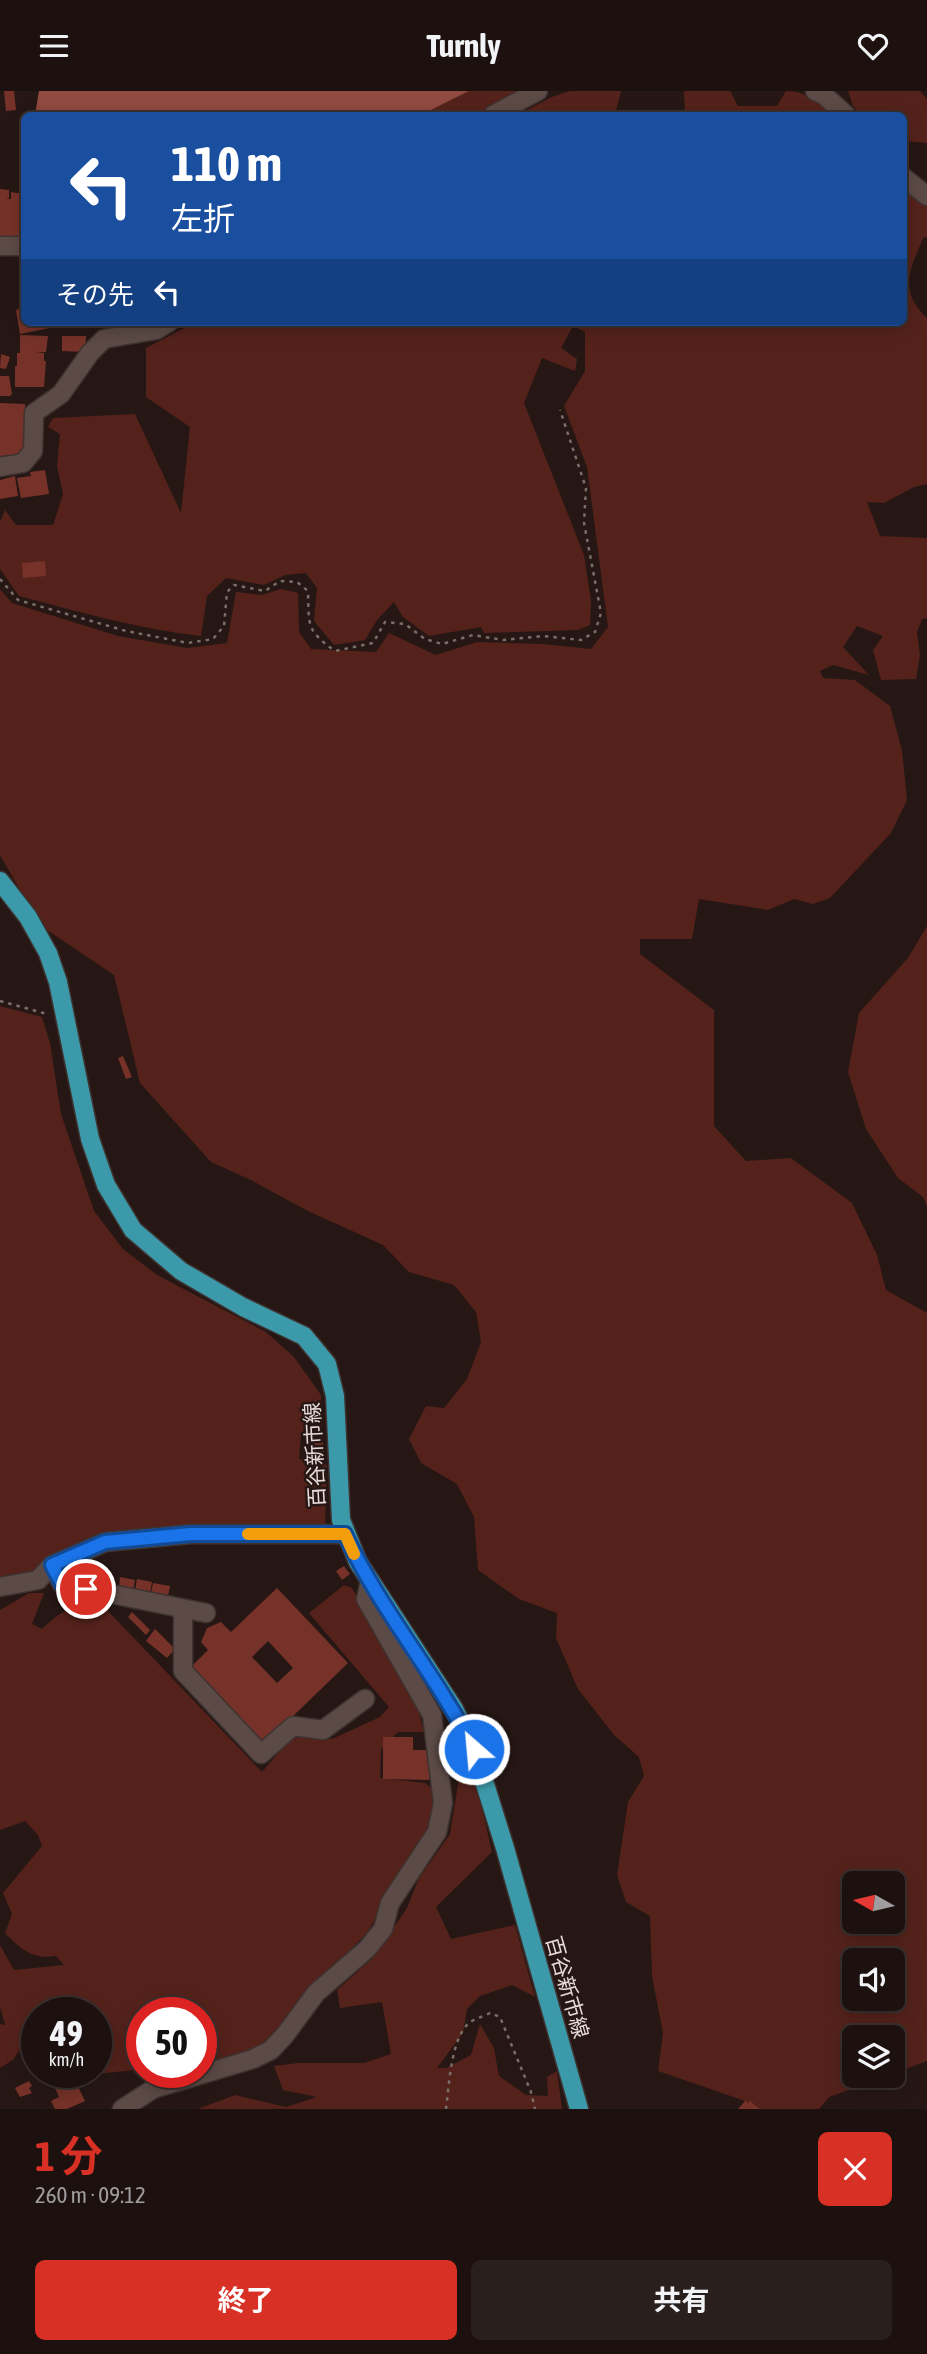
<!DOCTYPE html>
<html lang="ja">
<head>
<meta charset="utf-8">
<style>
	:root { --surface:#1c110f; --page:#291f1d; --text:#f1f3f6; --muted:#a09d9e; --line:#3a312f; --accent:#d93025 }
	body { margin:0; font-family:"Asap Condensed","Noto Sans JP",sans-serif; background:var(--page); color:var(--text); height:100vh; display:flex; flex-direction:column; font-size:26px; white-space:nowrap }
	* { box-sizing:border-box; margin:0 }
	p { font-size:23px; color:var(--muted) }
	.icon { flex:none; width:38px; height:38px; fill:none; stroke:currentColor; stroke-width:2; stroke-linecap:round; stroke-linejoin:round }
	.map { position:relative; height:2018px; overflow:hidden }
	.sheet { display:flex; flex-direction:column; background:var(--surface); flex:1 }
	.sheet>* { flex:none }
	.banner { position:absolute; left:21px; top:21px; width:886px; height:214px; border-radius:10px; box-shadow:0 4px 18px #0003,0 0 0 2px var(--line); background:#1a4fa0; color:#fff; overflow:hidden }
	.needle { width:46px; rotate:278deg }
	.tools { position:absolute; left:842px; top:1780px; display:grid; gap:14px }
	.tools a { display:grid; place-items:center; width:63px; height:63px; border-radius:10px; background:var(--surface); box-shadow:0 4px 18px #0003,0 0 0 2px var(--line); font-size:35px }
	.speed { position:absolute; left:21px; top:1906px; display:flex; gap:14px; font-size:35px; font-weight:700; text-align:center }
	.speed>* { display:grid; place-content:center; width:91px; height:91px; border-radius:50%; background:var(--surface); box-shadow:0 4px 18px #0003,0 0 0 2px var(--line); line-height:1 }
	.speed small { font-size:18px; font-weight:400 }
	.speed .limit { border:10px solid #d22; background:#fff; color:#111 }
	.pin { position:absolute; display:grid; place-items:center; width:60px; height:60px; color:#fff; margin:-30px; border:4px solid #fff; border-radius:50%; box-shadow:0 2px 7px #0007 }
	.me { position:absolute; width:77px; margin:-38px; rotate:333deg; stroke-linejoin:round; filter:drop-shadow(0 0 5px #0008) }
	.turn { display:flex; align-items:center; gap:24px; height:147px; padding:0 35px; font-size:32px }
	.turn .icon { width:91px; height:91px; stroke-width:2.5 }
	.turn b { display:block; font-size:49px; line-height:60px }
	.then { display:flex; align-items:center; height:66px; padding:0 35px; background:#0003; gap:14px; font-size:26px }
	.round { display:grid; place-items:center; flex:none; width:74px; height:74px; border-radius:10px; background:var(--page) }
	.headline { display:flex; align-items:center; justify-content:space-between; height:119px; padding:0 35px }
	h1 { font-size:42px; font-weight:700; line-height:52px; color:var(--accent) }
	.cta { display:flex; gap:14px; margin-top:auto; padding:14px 35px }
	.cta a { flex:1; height:80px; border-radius:10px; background:var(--accent); color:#fff; font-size:28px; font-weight:700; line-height:80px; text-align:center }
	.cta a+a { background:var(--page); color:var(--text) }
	header { display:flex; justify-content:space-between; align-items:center; height:91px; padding:0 35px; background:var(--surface); font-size:32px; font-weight:700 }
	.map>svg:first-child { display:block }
	.green { fill:#54221b; fill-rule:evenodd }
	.water { fill:#914a3f }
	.building { fill:#763228; fill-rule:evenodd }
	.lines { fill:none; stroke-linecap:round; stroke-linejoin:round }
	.minor-casing { stroke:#3e3331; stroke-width:21 }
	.major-casing { stroke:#3e3331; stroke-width:21 }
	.path { stroke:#7a6d6a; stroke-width:2.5; stroke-dasharray:3.5 5; stroke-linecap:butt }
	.minor { stroke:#5c4a46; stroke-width:18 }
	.major { stroke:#3c99a9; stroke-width:18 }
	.route-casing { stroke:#114b97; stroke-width:18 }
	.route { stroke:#1a73e8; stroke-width:12 }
	.slow { stroke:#f59e0b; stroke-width:12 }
	.labels { text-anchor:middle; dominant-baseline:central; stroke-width:5; stroke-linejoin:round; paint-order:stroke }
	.street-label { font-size:21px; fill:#e6dbd8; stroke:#261714 }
</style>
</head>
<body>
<header><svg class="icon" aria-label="menu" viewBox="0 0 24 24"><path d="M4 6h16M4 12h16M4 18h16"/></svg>Turnly<svg class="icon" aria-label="heart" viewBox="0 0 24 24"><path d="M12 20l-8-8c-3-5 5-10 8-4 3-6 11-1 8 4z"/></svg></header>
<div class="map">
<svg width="927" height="2018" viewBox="0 0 927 2018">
	<rect width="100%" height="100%" fill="#261714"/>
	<g class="green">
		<path d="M 469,0 L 518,0 L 477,24 L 421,24 Z"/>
		<path d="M 570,0 L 621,0 L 615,24 L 517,24 L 552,6 Z"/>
		<path d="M 684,0 L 730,0 L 738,15 L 777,15 L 786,0 C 805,0 820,11 834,24 L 685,24 Z"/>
		<path d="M 848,0 L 920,0 L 927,8 L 927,52 L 903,50 L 903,24 L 861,24 L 853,15 Z"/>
		<path d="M 903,99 L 927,115 L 927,146 L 923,147 C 910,179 898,200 927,227 L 927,393 L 914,396 L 884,412 L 867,411 L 880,445 L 927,447 L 927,527 L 922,528 L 917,541 L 920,564 L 916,588 L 881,589 L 873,559 L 883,545 L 857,535 L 843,556 L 869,584 L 833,574 L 820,580 L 823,587 L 855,589 L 890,615 L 902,659 L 907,709 L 891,742 L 830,807 L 813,813 L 794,808 L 768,819 L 699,808 L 692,848 L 640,848 L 640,863 L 714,919 L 714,1035 L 746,1070 L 791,1067 L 852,1112 L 877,1164 L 886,1199 L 927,1222 L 927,1970 L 893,1983 L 892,1946 L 854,1946 L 854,1984 L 888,1985 L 829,2006 L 819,2018 L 760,2018 L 754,2013 L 658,1980 L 663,1942 L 652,1885 L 650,1825 L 626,1811 L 617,1784 L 628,1711 L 644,1685 L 639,1666 L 614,1644 L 578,1598 L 556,1547 L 557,1522 L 519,1508 L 478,1479 L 474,1426 L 457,1393 L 421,1372 L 409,1348 L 426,1315 L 444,1317 L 467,1288 L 481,1251 L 476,1221 L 454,1194 L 409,1181 L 383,1154 L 308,1120 L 251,1089 L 211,1071 L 140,992 L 114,884 L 41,835 L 0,764 L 0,498 L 12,512 L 118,545 L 187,557 L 227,552 L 236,501 L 262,504 L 281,498 L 298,502 L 299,541 L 311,558 L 376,561 L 389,542 L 436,564 L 477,551 L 543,553 L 591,558 L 608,536 L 587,376 L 564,315 L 585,280 L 585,241 L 573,235 L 561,257 L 577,268 L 575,280 L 542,267 L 524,312 L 584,464 L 591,510 L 590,534 L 578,539 L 484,542 L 481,536 L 429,545 L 403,526 L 394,511 L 377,529 L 365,549 L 334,554 L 314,530 L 317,497 L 306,482 L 285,484 L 264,494 L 226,487 L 207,505 L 201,545 C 139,538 79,521 19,505 L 0,478 L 0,431 L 5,419 L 16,434 L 53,434 L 63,403 L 57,375 L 60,343 L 48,336 L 53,327 L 135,323 L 181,422 L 190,336 L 146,306 L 146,257 L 196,231 L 903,231 ZM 854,1792 L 892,1792 L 892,1830 L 854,1830 ZM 854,1869 L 892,1869 L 892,1908 L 854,1908 Z"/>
		<path d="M 927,835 L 927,1115 L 923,1106 L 898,1087 L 866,1038 L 848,981 L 859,922 L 908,867 Z"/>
		<path d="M 0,915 L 42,926 L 50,952 L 61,1023 L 94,1120 L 123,1158 L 157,1184 L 266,1241 L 294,1266 L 321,1304 L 322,1339 L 301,1343 L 299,1368 L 327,1374 L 325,1435 L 148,1445 L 0,1490 Z"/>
		<path d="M 344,1494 L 352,1497 L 418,1618 L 424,1641 L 398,1641 L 381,1658 L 380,1687 L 425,1692 L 437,1701 L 429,1750 L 395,1794 L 367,1842 L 311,1899 L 295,1929 L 277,1951 L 253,1965 L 200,1982 L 160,1991 L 148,1984 L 147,1981 L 201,1981 L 201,1922 L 142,1922 L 142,1974 L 136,1979 L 94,1983 L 96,1922 L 37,1922 L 37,1961 L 25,1951 L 13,1969 L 0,1977 L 0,1933 L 5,1934 L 0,1916 L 0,1854 L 14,1879 L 64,1874 L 56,1865 C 32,1869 21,1858 5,1842 L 12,1823 L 3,1802 L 42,1755 L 38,1744 L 25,1730 L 0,1739 L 0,1519 L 29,1502 L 44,1502 L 32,1533 L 42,1538 C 68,1514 76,1513 111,1514 L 108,1520 L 262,1681 L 292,1646 L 332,1648 L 380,1626 L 389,1616 L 309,1522 Z"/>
		<path d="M 459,1687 L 475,1688 L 492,1761 L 436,1816 L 451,1848 L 515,1834 L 535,1906 L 512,1894 L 480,1905 L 467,1918 L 463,1942 L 437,1977 L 446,1977 L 471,1964 L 480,1933 L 494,1957 L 499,1985 L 526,2004 L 548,2005 L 547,1986 L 557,1980 L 562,2018 L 198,2018 L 235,2004 L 286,2016 L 317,2006 L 283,1999 L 274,1975 L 298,1972 L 364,1972 L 391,1963 L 382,1911 L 340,1917 L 337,1899 L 373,1867 L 407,1817 L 419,1787 L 450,1743 Z"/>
	</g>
	<path class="water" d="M 39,0 L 469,0 L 421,24 L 35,24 Z"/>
	<g class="building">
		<path d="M 4,0 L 14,0 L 16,19 L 6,20 Z"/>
		<path d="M 0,98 L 9,99 L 9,107 L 6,108 L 11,108 L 11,101 L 24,103 L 24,145 L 0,147 Z"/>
		<path d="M 24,217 L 24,231 L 75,232 L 20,243 L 16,219 Z"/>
		<path d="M 20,244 L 48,245 L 46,261 L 36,261 L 44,262 L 44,270 L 46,270 L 44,296 L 15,296 L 15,275 L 17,275 L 17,262 L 20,262 Z"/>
		<path d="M 62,245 L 86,245 L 85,261 L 62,260 Z"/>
		<path d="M 1,263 L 10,266 L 6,278 L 0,277 Z"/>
		<path d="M 0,285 L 9,285 L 12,303 L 10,305 L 0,305 Z"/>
		<path d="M 0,312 L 25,313 L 26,363 L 0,365 Z"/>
		<path d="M 45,379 L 49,403 L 21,407 L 17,387 L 31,385 L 30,381 Z"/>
		<path d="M 15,385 L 18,405 L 0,408 L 0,389 Z"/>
		<path d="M 45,470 L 46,485 L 23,487 L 22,472 Z"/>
		<path d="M 123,965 L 132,986 L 126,988 L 118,967 Z"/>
		<path d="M 322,1346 L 324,1361 L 308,1362 L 306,1347 Z"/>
		<path d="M 344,1475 L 350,1483 L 342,1489 L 336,1480 Z"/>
		<path d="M 120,1486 L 135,1489 L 133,1499 L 119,1496 Z"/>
		<path d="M 137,1488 L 152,1491 L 150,1502 L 135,1499 Z"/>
		<path d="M 153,1492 L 170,1495 L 168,1505 L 151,1502 Z"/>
		<path d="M 277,1497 L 348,1572 L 261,1656 L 188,1579 L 208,1559 L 201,1551 L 207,1537 L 221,1531 L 231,1541 ZM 268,1550 L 293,1577 L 277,1592 L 252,1566 Z"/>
		<path d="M 132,1521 L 150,1539 L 146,1544 L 128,1526 Z"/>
		<path d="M 155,1538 L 175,1558 L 167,1567 L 146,1550 Z"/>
		<path d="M 383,1646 L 413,1646 L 413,1659 L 429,1659 L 429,1689 L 383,1688 Z"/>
		<path d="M 80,1981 L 83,1981 L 85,1985 L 75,1989 L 85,2010 L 67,2018 L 55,2018 L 51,2010 L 59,2006 L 53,1992 Z"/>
		<path d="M 29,1990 L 32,1995 L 29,1997 L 32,2002 L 20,2006 L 15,1997 Z"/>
		<path d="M 746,2009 L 748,2012 L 750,2010 L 760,2018 L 738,2018 Z"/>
	</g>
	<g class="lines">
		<g class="minor-casing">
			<g id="minor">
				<path d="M 815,0 L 824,4 L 846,24"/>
				<path d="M 493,24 L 538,0"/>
				<path d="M 903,86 L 927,105"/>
				<path d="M 0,155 L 24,155"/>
				<path d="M 0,376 L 23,372 L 33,360 L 34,322 L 61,303 L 90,262 L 104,248 L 156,239 L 169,231"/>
				<path d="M 52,1474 L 62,1493 L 206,1522"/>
				<path d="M 0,1496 L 38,1489 L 52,1474 L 105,1451 L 191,1443 L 345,1443"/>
				<path d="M 183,1518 L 183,1580 L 261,1663 L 293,1635 L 323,1639 L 365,1608"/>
				<path d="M 122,2018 L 153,1998 L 253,1968 L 271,1959 L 285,1944 L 316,1902 L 367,1858 L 383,1838 L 390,1812 L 437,1741 L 443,1712 L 432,1624 L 366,1508 L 370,1490"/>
			</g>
		</g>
		<g class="major-casing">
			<path id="major" d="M 0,790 L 28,826 L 48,862 L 58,891 L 90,1048 L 106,1094 L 133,1139 L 181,1180 L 243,1216 L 304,1245 L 327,1273 L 335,1305 L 341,1429 L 358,1471 L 454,1618 L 474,1658 L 505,1757 L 579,2018"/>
		</g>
		<g class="path">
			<path d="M 0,488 L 18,509 L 126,540 L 188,552 L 213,548 L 224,535 L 227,501 L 234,494 L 265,500 L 280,490 L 297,491 L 308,500 C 309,535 306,539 335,560 L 373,552 L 385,531 L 405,533 L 425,548 L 442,553 L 473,544 L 503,549 L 543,545 L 581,549 L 595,541 L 601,522 L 584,432 L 586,397 L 560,319"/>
			<path d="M 0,910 L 47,923"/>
			<path d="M 446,2018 C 449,1995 451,1947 469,1932 C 474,1928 484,1925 490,1922 L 500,1926 L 531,2001 L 535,2018"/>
		</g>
		<use href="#minor" class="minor"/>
		<use href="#major" class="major"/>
	</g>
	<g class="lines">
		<g class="route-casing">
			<path id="route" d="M 86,1498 L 62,1493 L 52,1474 L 105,1451 L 191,1443 L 345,1443 C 380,1519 436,1583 474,1658"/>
		</g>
		<use href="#route" class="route"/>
		<path class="slow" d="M 248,1443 L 345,1443 L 354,1463"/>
	</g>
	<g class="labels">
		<g class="street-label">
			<text transform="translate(314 1364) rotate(-93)">百谷新市線</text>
			<text transform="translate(568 1896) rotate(74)">百谷新市線</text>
		</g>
	</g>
</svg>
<div class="tools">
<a><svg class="needle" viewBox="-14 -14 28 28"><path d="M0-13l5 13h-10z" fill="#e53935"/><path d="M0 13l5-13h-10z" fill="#a09d9e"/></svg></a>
<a><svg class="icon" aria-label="sound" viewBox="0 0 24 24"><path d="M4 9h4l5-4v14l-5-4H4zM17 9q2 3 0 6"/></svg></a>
<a><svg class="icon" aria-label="layers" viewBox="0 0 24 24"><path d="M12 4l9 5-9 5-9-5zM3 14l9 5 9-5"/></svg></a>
</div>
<div class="speed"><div>49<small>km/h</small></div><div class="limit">50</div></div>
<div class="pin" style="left:86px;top:1498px;background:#d93025"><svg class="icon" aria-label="arrive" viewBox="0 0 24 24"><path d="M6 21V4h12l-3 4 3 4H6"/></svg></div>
<svg class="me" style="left:474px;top:1658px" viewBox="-20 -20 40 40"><circle r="17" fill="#1a73e8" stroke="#fff" stroke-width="3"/><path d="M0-11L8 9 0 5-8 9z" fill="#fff"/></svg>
<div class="banner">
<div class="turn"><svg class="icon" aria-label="left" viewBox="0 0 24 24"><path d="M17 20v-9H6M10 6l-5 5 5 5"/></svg><div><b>110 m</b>左折</div></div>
<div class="then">その先<svg class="icon" aria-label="left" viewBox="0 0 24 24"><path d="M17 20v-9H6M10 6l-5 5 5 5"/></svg></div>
</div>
</div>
<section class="sheet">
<div class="headline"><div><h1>1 分</h1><p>260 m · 09:12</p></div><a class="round" style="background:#d93025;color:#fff"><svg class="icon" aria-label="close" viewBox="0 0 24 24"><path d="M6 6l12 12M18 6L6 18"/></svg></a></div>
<div class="cta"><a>終了</a><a>共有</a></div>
</section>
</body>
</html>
